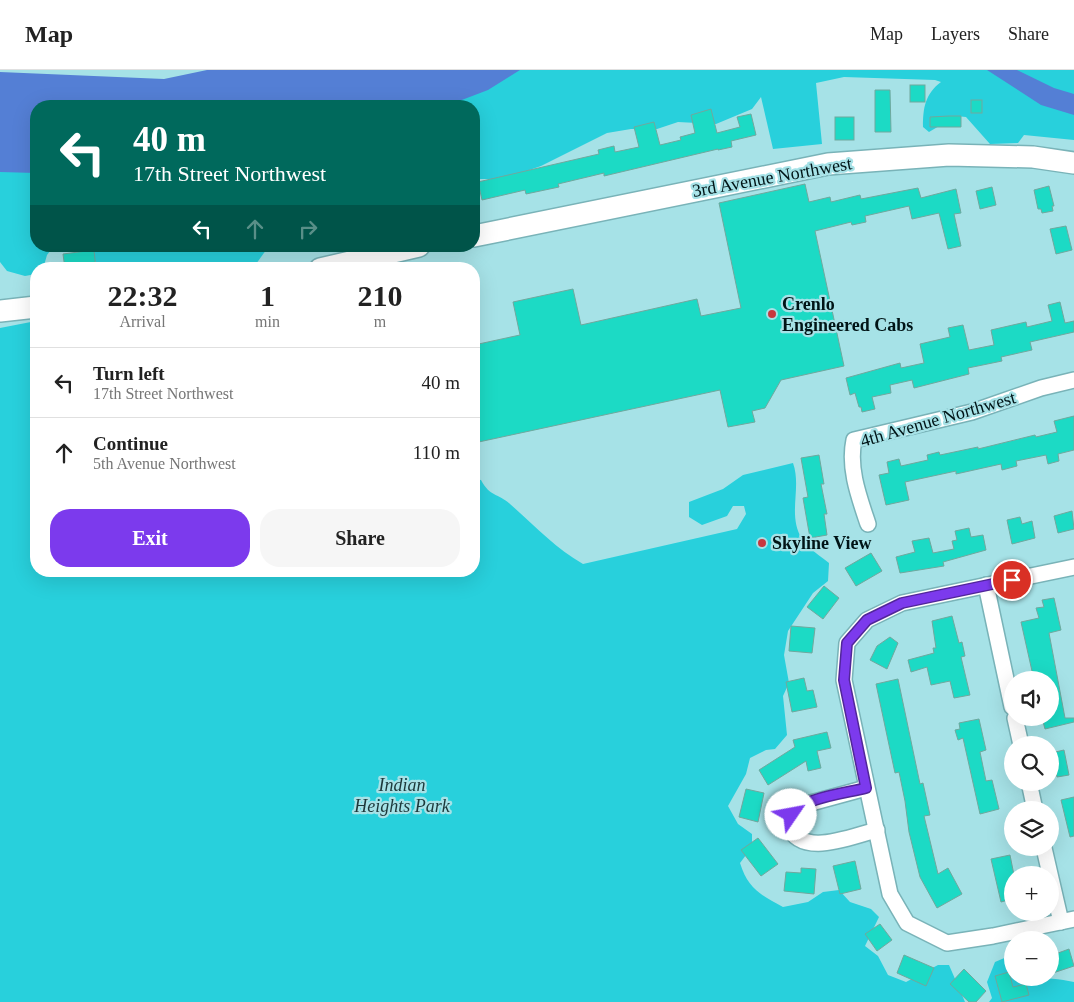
<!DOCTYPE html>
<html lang="en">
<head>
<meta charset="utf-8">
<style>
	:root { --surface:#fff; --page:#f6f6f6; --text:#222; --muted:#767676; --line:#e0e0e0; --accent:#7c3aed }
	body { margin:0; font-family:Georgia,serif; background:var(--page); color:var(--text); height:100vh; display:flex; flex-direction:column; font-size:19px; white-space:nowrap }
	* { box-sizing:border-box; margin:0 }
	p { font-size:16px; color:var(--muted) }
	.icon { flex:none; width:28px; height:28px; fill:none; stroke:currentColor; stroke-width:2; stroke-linecap:round; stroke-linejoin:round }
	.map { position:relative; flex:1; overflow:hidden }
	.drawer { position:absolute; left:30px; top:192px; width:450px; height:315px; display:flex; flex-direction:column; background:var(--surface); border-radius:20px; box-shadow:0 5px 20px #0002 }
	.drawer>* { flex:none }
	.guide { position:absolute; left:30px; top:30px; width:450px; height:152px; border-radius:20px; box-shadow:0 5px 20px #0002; background:#00695c; color:#fff; overflow:hidden }
	.tools { position:absolute; left:1004px; top:601px; display:grid; gap:10px }
	.tools a { display:grid; place-items:center; width:55px; height:55px; border-radius:50%; background:var(--surface); box-shadow:0 5px 20px #0002; font-size:25px }
	.pin { position:absolute; display:grid; place-items:center; width:42px; height:42px; color:#fff; margin:-21px; border:2px solid #fff; border-radius:50%; box-shadow:0 1px 5px #0007 }
	.me { position:absolute; width:55px; margin:-28px; rotate:57deg; stroke-linejoin:round; filter:drop-shadow(0 0 4px #0008) }
	.turn { display:flex; align-items:center; gap:18px; height:105px; padding:0 20px; font-size:22px }
	.turn .icon { width:65px; height:65px; stroke-width:2.5 }
	.turn b { display:block; font-size:35px; line-height:42px }
	.lanes { display:flex; align-items:center; height:48px; padding:0 20px; background:#0003; justify-content:center; gap:25px; direction:ltr }
	.lanes .off { opacity:.35 }
	.eta { display:flex; justify-content:space-evenly; align-items:center; height:85px; text-align:center }
	.eta b { font-size:30px; font-weight:800; line-height:35px }
	.action { display:flex; gap:10px; margin-top:auto; padding:10px 20px }
	.action a { flex:1; height:58px; border-radius:20px; background:var(--accent); color:#fff; font-size:20px; font-weight:800; line-height:58px; text-align:center }
	.action a+a { background:var(--page); color:var(--text) }
	ul { padding:0; list-style:none }
	li { display:flex; align-items:center; gap:15px; height:70px; padding:0 20px; border-top:1px solid var(--line) }
	li div { flex:1 }
	li b { display:block; font-size:19px }
	li em { font-style:normal }
	header { display:flex; align-items:center; gap:30px; box-sizing:border-box; height:70px; padding:0 25px; background:var(--surface); border-bottom:1px solid var(--line) }
	header strong { font-size:24px }
	nav { display:flex; gap:28px; margin-inline-start:auto; font-size:18px }
	.map>svg:first-child { display:block }
	.green { fill:#28d0dc }
	.water { fill:#547fd5 }
	.building { fill:#1cdac5; stroke:#70a89e }
	.lines { fill:none; stroke-linecap:round; stroke-linejoin:round }
	.street-casing { stroke:#79b3b8; stroke-width:18 }
	.secondary-casing { stroke:#79b3b8; stroke-width:24 }
	.street { stroke:#fff; stroke-width:15 }
	.secondary { stroke:#fff; stroke-width:21 }
	.route-casing { stroke:#51269a; stroke-width:12 }
	.route { stroke:#7c3aed; stroke-width:9 }
	.poi-dot { fill:#c7383f; stroke:#a6e2e7; stroke-width:2 }
	.labels { text-anchor:middle; dominant-baseline:central; stroke-width:4.5; stroke-linejoin:round; paint-order:stroke }
	.street-label { font-size:18px; fill:#001416; stroke:#a6e2e7 }
	.poi-label { font-size:18px; font-weight:bold; fill:#001416; stroke:#a6e2e7; text-anchor:start }
	.park-label { font-size:18px; font-style:italic; fill:#1c383a; stroke:#a6e2e7 }
</style>
</head>
<body>
<header>
<strong>Map</strong>
<nav><a>Map</a><a>Layers</a><a>Share</a></nav>
</header>
<div class="map">
<svg width="1074" height="932" viewBox="0 0 1074 932">
	<rect width="100%" height="100%" fill="#a6e2e7"/>
	<g class="green">
		<path d="M 408,0 L 1074,0 L 1074,70 L 1024,65 L 1018,73 L 990,74 L 966,47 L 956,46 L 929,62 L 923,57 C 923,38 925,24 941,12 L 935,10 L 844,7 L 816,13 L 822,74 L 773,79 L 761,27 L 752,39 L 716,54 L 678,52 L 657,59 L 631,59 L 607,63 L 541,96 L 504,109 L 474,109 L 474,36 L 281,36 Z"/>
		<path d="M 0,50 L 36,54 L 36,176 L 54,176 L 47,185 L 43,199 L 36,199 L 36,204 L 25,206 L 7,201 L 0,192 Z"/>
		<path d="M 84,176 L 269,176 L 256,194 L 246,199 L 101,199 Z"/>
		<path d="M 36,251 L 36,501 L 474,501 L 474,409 L 481,410 C 490,427 498,423 510,434 C 534,455 555,478 583,494 L 737,459 L 746,444 L 744,436 L 733,436 L 727,446 L 702,455 L 689,447 L 689,432 L 723,419 L 743,405 L 793,393 C 802,418 787,445 802,469 C 808,478 820,486 829,493 L 828,511 L 813,523 L 788,561 L 784,585 L 789,613 L 783,626 L 787,665 L 775,679 L 766,680 L 750,688 L 746,704 L 728,736 L 738,754 L 752,764 L 752,777 L 740,793 C 748,819 761,825 783,837 L 808,832 L 823,822 L 839,820 L 850,832 L 871,839 L 879,847 L 865,876 L 878,886 L 888,905 L 906,912 L 938,895 L 949,895 L 965,932 L 0,932 L 0,258 Z"/>
		<path d="M 1009,886 L 1012,887 L 1012,908 C 1034,908 1054,907 1074,912 L 1074,932 L 989,932 L 992,928 L 987,912 L 995,892 Z"/>
	</g>
	<g class="water">
		<path d="M 207,0 L 520,0 L 488,20 L 446,36 L 36,36 L 36,103 L 0,102 L 0,2 L 164,9 Z"/>
		<path d="M 987,0 L 1017,0 L 1054,18 L 1074,24 L 1074,45 L 1041,35 Z"/>
	</g>
	<g class="building">
		<rect x="910" y="15" width="15" height="17"/>
		<path d="M 875,20 L 890,20 L 891,62 L 875,62 Z"/>
		<rect x="971" y="30" width="11" height="13"/>
		<path d="M 711,39 L 717,63 L 740,57 L 737,47 L 751,44 L 756,65 L 731,71 L 732,77 L 718,80 L 718,79 L 604,106 L 604,103 L 558,114 L 559,117 L 526,124 L 525,120 L 482,130 L 478,112 L 599,84 L 598,80 L 614,76 L 615,82 L 639,77 L 634,57 L 654,52 L 660,75 L 681,70 L 680,67 L 695,63 L 691,45 Z"/>
		<path d="M 949,46 L 961,46 L 961,57 L 930,57 L 930,47 Z"/>
		<rect x="835" y="47" width="19" height="23"/>
		<path d="M 805,114 L 809,132 L 830,127 L 831,132 L 860,125 L 861,129 L 918,118 L 921,128 L 956,119 L 961,143 L 954,144 L 961,176 L 948,179 L 939,143 L 912,149 L 909,136 L 865,146 L 866,152 L 852,155 L 851,152 L 815,161 L 844,296 L 781,310 L 765,338 L 752,341 L 755,352 L 728,357 L 720,320 L 474,373 L 474,275 L 520,265 L 513,232 L 573,219 L 581,255 L 697,229 L 701,246 L 741,238 L 719,133 Z"/>
		<path d="M 1049,116 L 1054,136 L 1052,136 L 1053,141 L 1042,143 L 1041,139 L 1038,139 L 1034,120 Z"/>
		<path d="M 992,117 L 996,135 L 980,139 L 976,121 Z"/>
		<path d="M 1066,156 L 1072,180 L 1056,184 L 1050,159 Z"/>
		<path d="M 94,180 L 96,199 L 65,199 L 63,184 Z"/>
		<path d="M 1060,232 L 1065,253 L 1074,251 L 1074,262 L 1030,272 L 1032,280 L 1001,287 L 1002,291 L 968,298 L 969,304 L 914,318 L 912,310 L 890,315 L 891,323 L 872,327 L 875,339 L 862,342 L 861,337 L 859,337 L 855,323 L 850,325 L 846,308 L 900,293 L 901,298 L 924,293 L 920,274 L 950,267 L 948,258 L 963,255 L 969,280 L 994,275 L 991,260 L 1026,252 L 1027,257 L 1052,251 L 1048,235 Z"/>
		<path d="M 1074,346 L 1074,380 L 1058,384 L 1059,391 L 1048,394 L 1046,385 L 1016,391 L 1017,396 L 1002,400 L 1001,394 L 956,404 L 956,401 L 905,412 L 909,430 L 886,435 L 879,405 L 889,403 L 887,392 L 899,389 L 901,396 L 928,390 L 927,385 L 939,382 L 940,385 L 978,377 L 978,379 L 1035,365 L 1036,367 L 1057,362 L 1054,351 Z"/>
		<path d="M 819,385 L 824,414 L 821,414 L 827,444 L 824,444 L 827,465 L 810,468 L 803,428 L 808,427 L 801,388 Z"/>
		<path d="M 1072,441 L 1074,459 L 1058,463 L 1054,446 Z"/>
		<path d="M 1020,447 L 1022,454 L 1032,451 L 1035,468 L 1012,474 L 1007,450 Z"/>
		<path d="M 969,458 L 971,467 L 983,465 L 986,480 L 943,492 L 944,496 L 900,503 L 896,487 L 915,482 L 912,471 L 929,468 L 933,483 L 954,479 L 952,471 L 957,470 L 955,461 Z"/>
		<path d="M 871,483 L 882,501 L 856,516 L 845,498 Z"/>
		<path d="M 824,516 L 839,528 L 823,549 L 807,537 Z"/>
		<path d="M 1054,528 L 1061,560 L 1049,563 L 1065,648 L 1074,648 L 1074,652 L 1045,659 L 1042,648 L 1050,648 L 1050,610 L 1034,610 L 1021,552 L 1039,548 L 1036,538 L 1044,537 L 1042,530 Z"/>
		<path d="M 952,546 L 959,573 L 962,572 L 965,586 L 961,587 L 970,625 L 954,628 L 950,611 L 931,615 L 927,597 L 911,602 L 908,590 L 934,583 L 933,578 L 936,578 L 932,551 Z"/>
		<path d="M 791,556 L 815,558 L 812,583 L 789,581 Z"/>
		<path d="M 890,567 L 898,573 L 887,599 L 870,590 L 877,576 Z"/>
		<path d="M 804,608 L 807,621 L 813,620 L 817,637 L 792,642 L 786,612 Z"/>
		<path d="M 898,609 L 920,714 L 923,713 L 930,745 L 924,746 L 938,804 L 948,798 L 962,824 L 937,838 L 920,807 L 909,762 L 905,731 L 899,702 L 895,703 L 876,614 Z"/>
		<path d="M 979,649 L 986,680 L 980,682 L 986,711 L 992,710 L 999,739 L 980,744 L 963,668 L 958,670 L 955,660 L 960,659 L 959,653 Z"/>
		<path d="M 827,662 L 831,678 L 817,681 L 821,698 L 808,701 L 806,691 L 768,715 L 759,700 L 795,677 L 793,670 Z"/>
		<path d="M 1064,680 L 1069,705 L 1057,707 L 1051,683 Z"/>
		<path d="M 746,719 L 764,723 L 758,752 L 739,747 Z"/>
		<path d="M 1074,727 L 1074,766 L 1070,767 L 1061,730 Z"/>
		<path d="M 758,768 L 778,794 L 761,806 L 741,780 Z"/>
		<path d="M 1010,785 L 1014,805 L 1012,829 L 1001,832 L 991,789 Z"/>
		<path d="M 855,791 L 861,819 L 840,824 L 833,796 Z"/>
		<path d="M 801,798 L 816,799 L 814,824 L 784,821 L 786,802 L 801,803 Z"/>
		<path d="M 880,854 L 892,870 L 877,881 L 865,864 Z"/>
		<path d="M 1069,879 L 1074,896 L 1050,904 L 1050,886 Z"/>
		<path d="M 904,885 L 934,898 L 926,916 L 897,903 Z"/>
		<path d="M 964,899 L 986,921 L 976,932 L 969,932 L 950,914 Z"/>
		<path d="M 1009,902 L 1013,917 L 1026,914 L 1029,925 L 1002,932 L 995,906 Z"/>
	</g>
	<g class="lines">
		<g class="street-casing">
			<g id="street">
				<path d="M 868,454 C 859,427 848,398 854,370 L 972,342 L 1041,318 L 1074,310"/>
				<path d="M 1074,497 L 902,533 L 867,550 L 847,573 L 844,610 L 890,824 L 907,853 L 947,873 L 993,866 L 1074,849"/>
				<path d="M 986,515 L 1012,637"/>
				<path d="M 1015,648 L 1021,675"/>
				<path d="M 1029,712 L 1035,740"/>
				<path d="M 866,718 L 800,736 L 794,740 L 788,755 C 801,789 851,766 877,760"/>
				<path d="M 1044,778 L 1061,852"/>
			</g>
		</g>
		<g class="secondary-casing">
			<g id="secondary">
				<path d="M 474,166 L 828,94 L 949,85 L 1033,87 L 1074,93"/>
				<path d="M 320,199 L 419,176"/>
				<path d="M 0,241 L 36,237"/>
			</g>
		</g>
		<use href="#street" class="street"/>
		<use href="#secondary" class="secondary"/>
	</g>
	<g class="lines">
		<g class="route-casing">
			<path id="route" d="M 791,745 C 801,728 847,723 866,718 L 844,610 L 847,573 L 867,550 L 902,533 L 1012,510"/>
		</g>
		<use href="#route" class="route"/>
	</g>
	<g class="poi-dot">
		<circle cx="772" cy="244" r="5"/>
		<circle cx="762" cy="473" r="5"/>
	</g>
	<g class="labels">
		<g class="street-label">
			<text transform="translate(772 107) rotate(-10)">3rd Avenue Northwest</text>
			<text transform="translate(938 349) rotate(-16)">4th Avenue Northwest</text>
		</g>
		<g class="poi-label">
			<text x="782" y="234">Crenlo<tspan x="782" dy="21">Engineered Cabs</tspan></text>
			<text x="772" y="473">Skyline View</text>
		</g>
		<g class="park-label">
			<text x="402" y="715">Indian<tspan x="402" dy="21">Heights Park</tspan></text>
		</g>
	</g>
</svg>
<div class="tools">
<a><svg class="icon" aria-label="sound" viewBox="0 0 24 24"><path d="M4 9h4l5-4v14l-5-4H4zM17 9q2 3 0 6"/></svg></a>
<a><svg class="icon" aria-label="search" viewBox="0 0 24 24"><circle cx="10" cy="10" r="6"/><path d="M15 15l6 6"/></svg></a>
<a><svg class="icon" aria-label="layers" viewBox="0 0 24 24"><path d="M12 4l9 5-9 5-9-5zM3 14l9 5 9-5"/></svg></a>
<a>+</a>
<a>−</a>
</div>
<div class="pin" style="left:1012px;top:510px;background:#d93025"><svg class="icon" aria-label="arrive" viewBox="0 0 24 24"><path d="M6 21V4h12l-3 4 3 4H6"/></svg></div>
<svg class="me" style="left:791px;top:745px" viewBox="-20 -20 40 40"><circle r="19" fill="#fff"/><path d="M0-13L10 11 0 6-10 11z" fill="#7c3aed"/></svg>
<div class="guide">
<div class="turn"><svg class="icon" aria-label="left" viewBox="0 0 24 24"><path d="M17 20v-9H6M10 6l-5 5 5 5"/></svg><div><b>40 m</b>17th Street Northwest</div></div>
<div class="lanes"><svg class="icon" aria-label="left" viewBox="0 0 24 24"><path d="M17 20v-9H6M10 6l-5 5 5 5"/></svg><svg class="icon off" aria-label="ahead" viewBox="0 0 24 24"><path d="M12 20V5M6 11l6-6 6 6"/></svg><svg class="icon off" aria-label="right" viewBox="0 0 24 24"><path d="M7 20v-9h11M14 6l5 5-5 5"/></svg></div>
</div>
<section class="drawer">
<div class="eta">
<div><b>22:32</b><p>Arrival</p></div>
<div><b>1</b><p>min</p></div>
<div><b>210</b><p>m</p></div>
</div>
<ul>
<li><svg class="icon" aria-label="left" viewBox="0 0 24 24"><path d="M17 20v-9H6M10 6l-5 5 5 5"/></svg><div><b>Turn left</b><p>17th Street Northwest</p></div><em>40 m</em></li>
<li><svg class="icon" aria-label="ahead" viewBox="0 0 24 24"><path d="M12 20V5M6 11l6-6 6 6"/></svg><div><b>Continue</b><p>5th Avenue Northwest</p></div><em>110 m</em></li>
</ul>
<div class="action"><a>Exit</a><a>Share</a></div>
</section>
</div>
</body>
</html>
